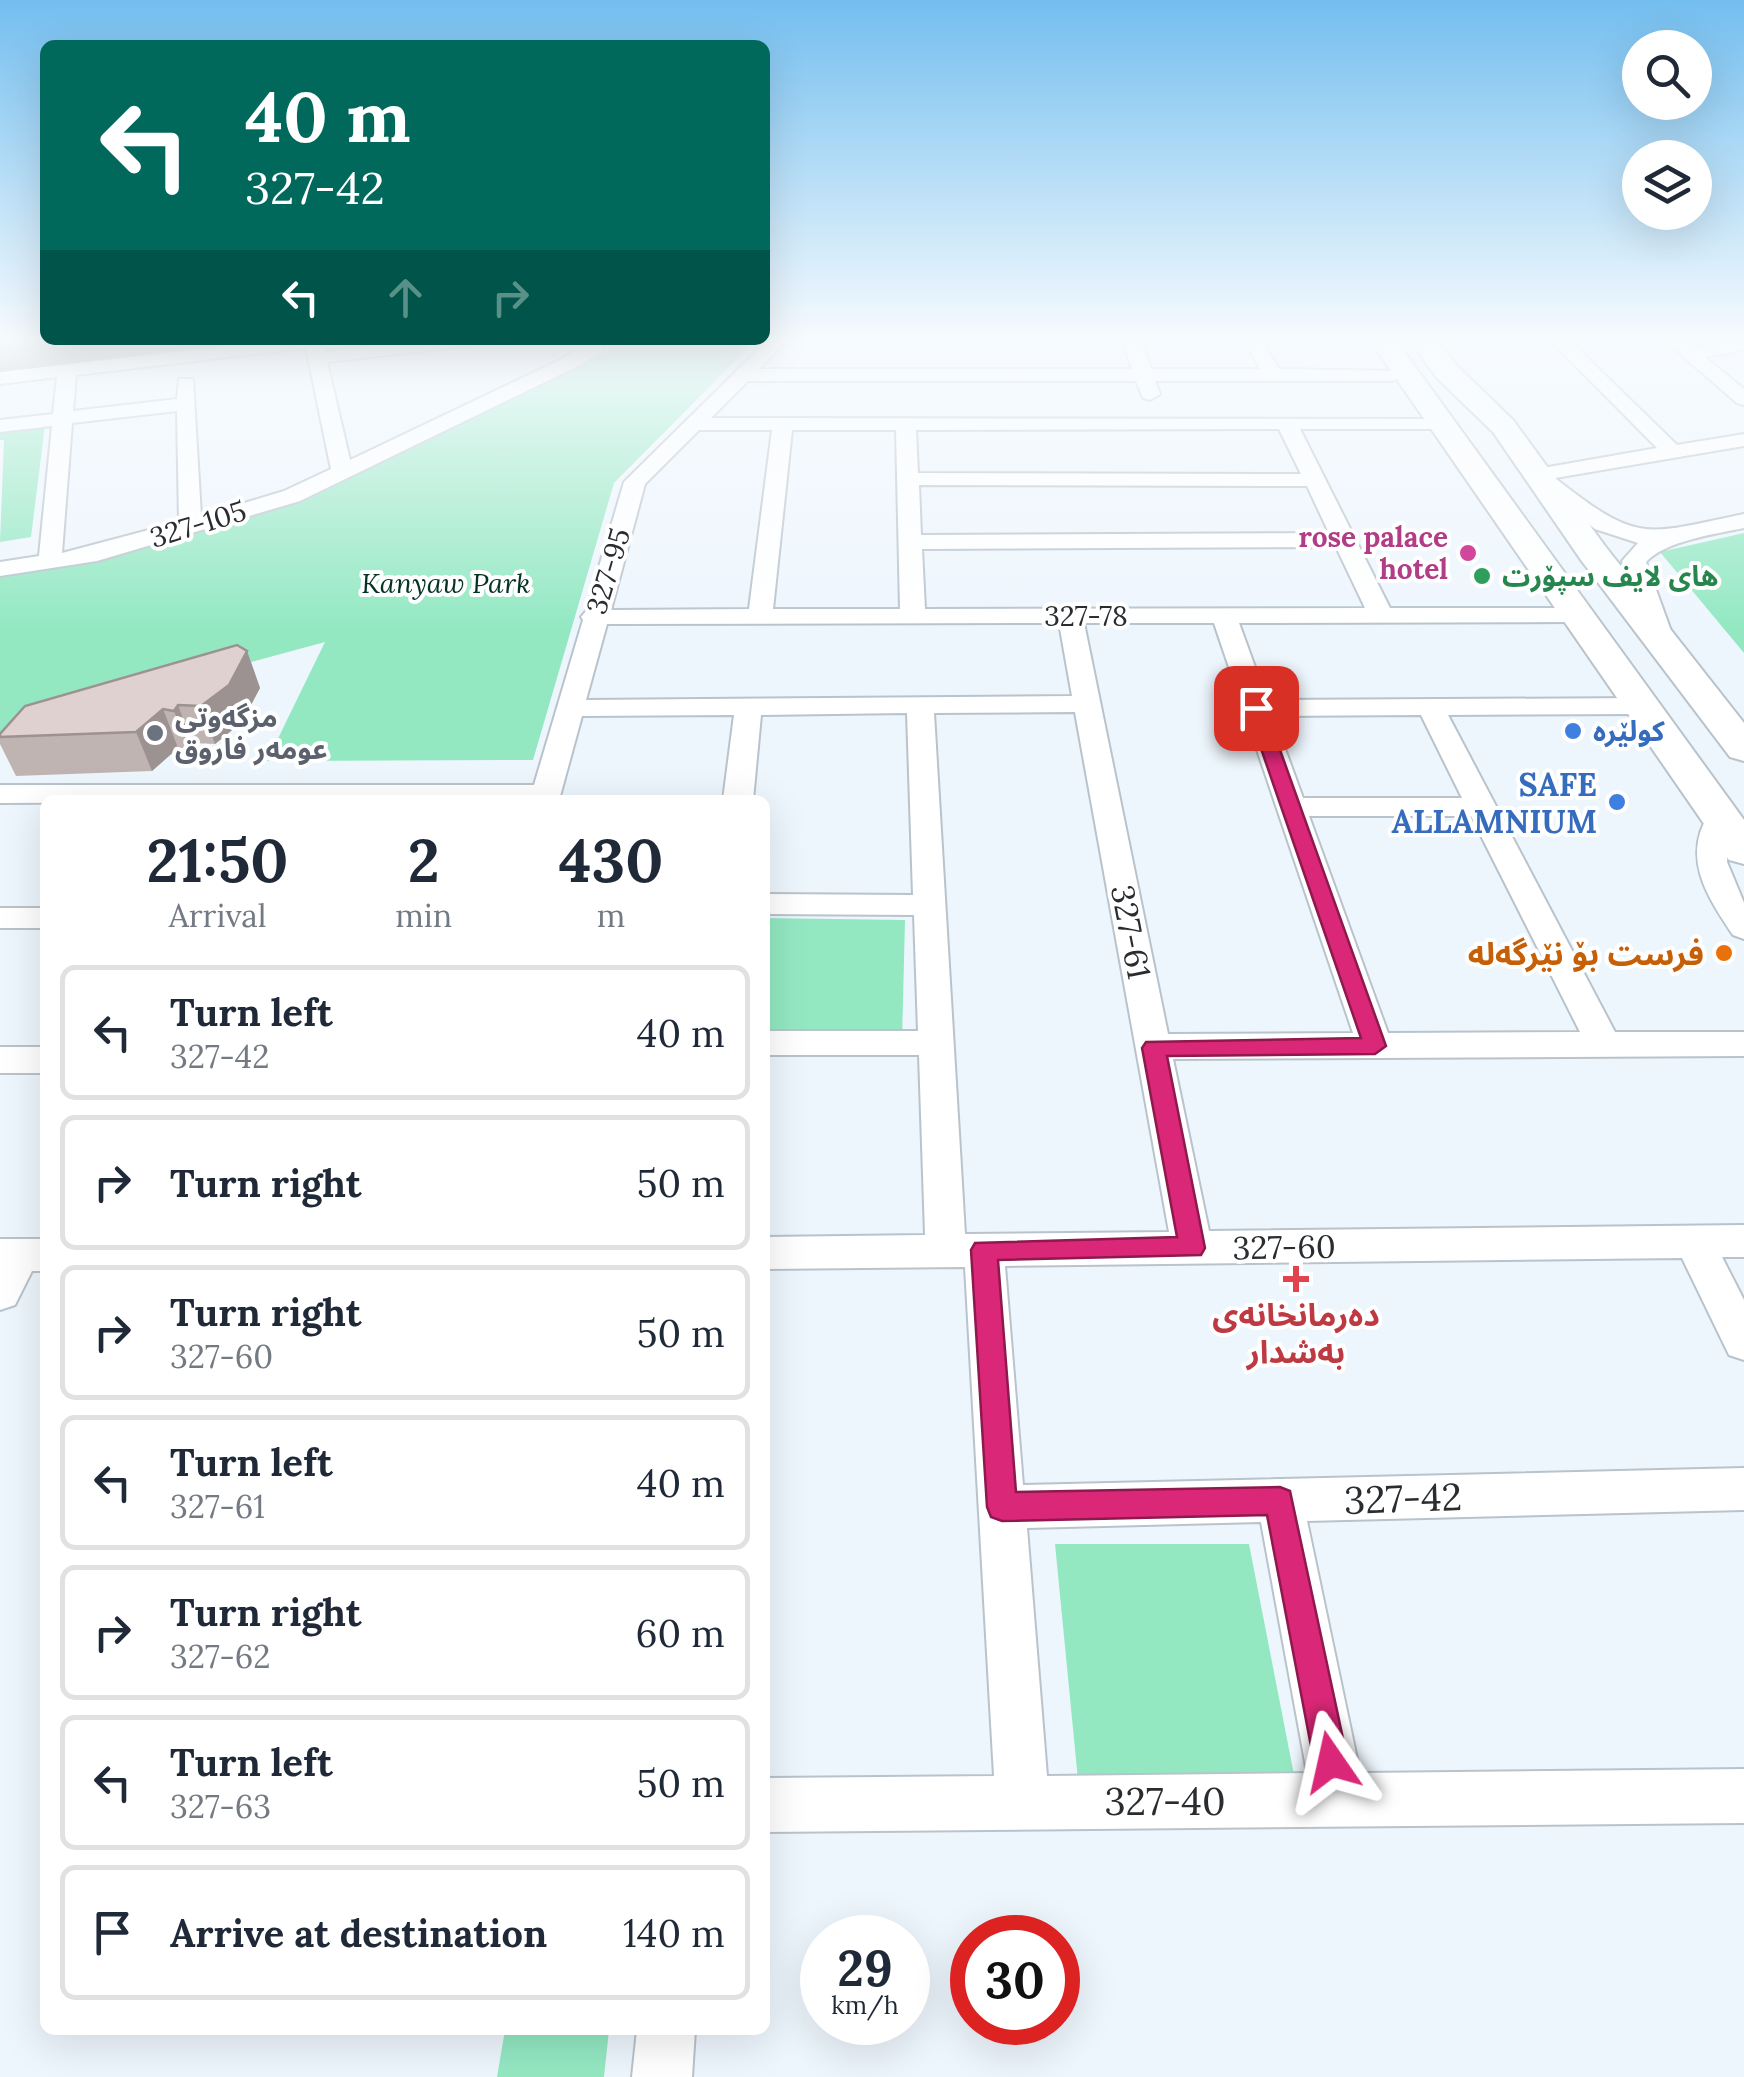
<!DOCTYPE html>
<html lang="en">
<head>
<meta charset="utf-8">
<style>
	:root { --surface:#fff; --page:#f6f6f7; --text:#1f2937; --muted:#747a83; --line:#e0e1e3 }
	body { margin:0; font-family:Lora,"Noto Sans Arabic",serif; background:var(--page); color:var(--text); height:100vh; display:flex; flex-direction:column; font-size:38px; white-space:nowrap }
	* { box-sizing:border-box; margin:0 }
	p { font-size:32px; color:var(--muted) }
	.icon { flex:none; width:55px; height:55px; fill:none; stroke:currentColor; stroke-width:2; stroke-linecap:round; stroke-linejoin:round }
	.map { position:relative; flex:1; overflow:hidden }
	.panel { position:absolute; left:40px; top:795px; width:730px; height:1240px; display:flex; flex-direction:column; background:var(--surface); border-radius:15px; box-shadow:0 10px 40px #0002 }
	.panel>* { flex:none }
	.top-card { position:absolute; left:40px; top:40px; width:730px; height:305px; border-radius:15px; box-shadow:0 10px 40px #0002; background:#00695c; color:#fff; overflow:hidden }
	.tools { position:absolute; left:1622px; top:30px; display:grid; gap:20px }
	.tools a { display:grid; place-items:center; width:90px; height:90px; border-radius:50%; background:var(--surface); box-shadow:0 10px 40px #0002; font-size:50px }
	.speed { position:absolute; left:800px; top:1915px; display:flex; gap:20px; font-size:50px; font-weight:700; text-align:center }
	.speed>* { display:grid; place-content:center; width:130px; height:130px; border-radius:50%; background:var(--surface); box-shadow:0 10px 40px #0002; line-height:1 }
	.speed small { font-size:25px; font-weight:400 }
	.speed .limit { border:15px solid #d22; background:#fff; color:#111 }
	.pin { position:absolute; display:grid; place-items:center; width:85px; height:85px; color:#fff; margin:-42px; border-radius:20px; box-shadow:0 5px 15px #0006 }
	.me { position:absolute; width:110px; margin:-55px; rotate:349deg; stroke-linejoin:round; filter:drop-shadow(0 0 8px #0008) }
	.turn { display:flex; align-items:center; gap:35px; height:210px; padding:0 40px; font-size:45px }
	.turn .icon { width:130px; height:130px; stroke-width:2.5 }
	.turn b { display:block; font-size:70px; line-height:85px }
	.lanes { display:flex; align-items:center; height:95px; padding:0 40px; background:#0003; justify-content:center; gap:50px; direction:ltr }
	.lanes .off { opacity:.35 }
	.eta { display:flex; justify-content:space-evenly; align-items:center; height:170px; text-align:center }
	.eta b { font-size:60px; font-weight:700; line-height:70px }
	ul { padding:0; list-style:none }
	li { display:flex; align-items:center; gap:30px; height:135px; margin:0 20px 15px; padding:0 20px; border:5px solid var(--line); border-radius:15px }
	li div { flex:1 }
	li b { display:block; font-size:38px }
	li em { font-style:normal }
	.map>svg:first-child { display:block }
	.green { fill:#93e8c2 }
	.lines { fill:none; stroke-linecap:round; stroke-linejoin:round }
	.minor-casing { stroke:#b9c3cb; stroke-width:4 }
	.highway-casing { stroke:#b9c3cb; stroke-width:4 }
	.minor { fill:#fff; fill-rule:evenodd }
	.highway { fill:#fff; fill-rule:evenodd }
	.wall { fill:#c0b4b2 }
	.shaded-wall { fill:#9c9291 }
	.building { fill:#dfd1cf; stroke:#9c9291; stroke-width:2.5 }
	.route { fill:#db2777; stroke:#8e194d; stroke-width:2.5 }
	.hotel-dot { fill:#d1479c; stroke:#fff; stroke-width:4 }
	.leisure-dot { fill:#2e9e5b; stroke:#fff; stroke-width:4 }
	.shop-dot { fill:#3f7fe0; stroke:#fff; stroke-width:4 }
	.worship-dot { fill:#6b7280; stroke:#fff; stroke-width:4 }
	.food-dot { fill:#e8710a; stroke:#fff; stroke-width:4 }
	.health-dot { fill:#e0444e; stroke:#fff; stroke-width:4 }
	.labels { text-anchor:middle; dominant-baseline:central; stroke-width:8; stroke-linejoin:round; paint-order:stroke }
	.far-street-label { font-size:28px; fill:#292d30; stroke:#fff }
	.far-hotel-label { font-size:28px; font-weight:bold; fill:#b23c85; stroke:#fff; text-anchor:end }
	.far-leisure-label { font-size:28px; font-weight:bold; fill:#27864d; stroke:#fff; text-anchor:start }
	.far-park-label { font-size:28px; font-style:italic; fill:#033322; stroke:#fff }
	.far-worship-label { font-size:28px; font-weight:bold; fill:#5b616d; stroke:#fff; text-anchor:start }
	.far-shop-label { font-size:28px; font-weight:bold; fill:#366cbe; stroke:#fff; text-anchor:start }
	.shop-label { font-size:32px; font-weight:bold; fill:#366cbe; stroke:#fff; text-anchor:end }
	.street-label { font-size:32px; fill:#292d30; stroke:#fff }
	.food-label { font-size:32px; font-weight:bold; fill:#c56008; stroke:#fff; text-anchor:end }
	.health-label { font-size:32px; font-weight:bold; fill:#be3a42; stroke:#fff }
	.near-street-label { font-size:38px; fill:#292d30; stroke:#fff }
</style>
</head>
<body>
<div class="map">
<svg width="1744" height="2077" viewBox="0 0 1744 2077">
	<rect width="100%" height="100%" fill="#eef6fd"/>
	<g class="green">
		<path d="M 620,340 L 756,340 L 614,483 L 533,760 L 267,761 L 325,642 L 26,723 L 0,742 L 0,573 L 93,559 L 308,499 L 617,347 Z"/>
		<path d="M 45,425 L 31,537 L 0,542 L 4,440 L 0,440 L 0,430 Z"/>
		<path d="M 1744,533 L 1744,653 L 1660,552 Z"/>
		<path d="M 765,918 L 905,920 L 902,1041 L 765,1039 Z"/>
		<path d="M 1055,1544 L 1249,1544 L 1295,1780 L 1078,1780 Z"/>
		<path d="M 505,2030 L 609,2030 L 604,2077 L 497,2077 Z"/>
	</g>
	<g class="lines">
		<g class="minor-casing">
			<g id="minor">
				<path d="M 769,339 L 788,339 L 759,369 L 1132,369 L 1122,339 L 1140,339 L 1151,369 L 1260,369 L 1243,339 L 1261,339 L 1279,369 L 1400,371 L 1402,375 L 1393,381 L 1155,381 L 1160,394 L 1150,400 L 1143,398 L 1136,381 L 748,381 L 711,418 L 1450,419 L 1453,423 L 1443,429 L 1300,429 L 1390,608 L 1579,608 L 1591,615 L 1579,622 L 1239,623 L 1267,700 L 1643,698 L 1656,706 L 1643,714 L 1448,715 L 1615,1032 L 1744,1032 L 1744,1056 L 1173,1059 L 1209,1231 L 1744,1225 L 1744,1257 L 1722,1257 L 1744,1300 L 1744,1360 L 1729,1355 L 1682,1258 L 1005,1266 L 1023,1485 L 1744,1468 L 1744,1510 L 1307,1521 L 1360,1773 L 1744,1769 L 1744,1823 L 765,1832 L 765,1778 L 994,1776 L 965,1267 L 765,1269 L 765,1237 L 925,1235 L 919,1055 L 765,1055 L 765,1031 L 918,1031 L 914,915 L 765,914 L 765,894 L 913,895 L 907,713 L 761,715 L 753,800 L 723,800 L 734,715 L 582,716 L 559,800 L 0,803 L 0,785 L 534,785 L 583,620 L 581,617 L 586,611 L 624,482 ZM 1279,429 L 1301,474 L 918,473 L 916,430 ZM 699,430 L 772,430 L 749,609 L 611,610 L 645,484 ZM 792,430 L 896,430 L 900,609 L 773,609 ZM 919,485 L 1307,486 L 1329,533 L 921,535 ZM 1336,547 L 1365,608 L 925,609 L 922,549 ZM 1059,623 L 1072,696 L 586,700 L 607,624 ZM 1084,623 L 1214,623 L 1353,1033 L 1168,1034 ZM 1075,712 L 1169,1232 L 965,1234 L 934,713 ZM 1421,715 L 1462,798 L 1303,798 L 1273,716 ZM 1309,816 L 1471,816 L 1580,1032 L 1388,1033 ZM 1261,1522 L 1307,1773 L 1047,1776 L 1027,1528 Z"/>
				<path d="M 1549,339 L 1568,339 L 1677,445 L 1744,434 L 1744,446 L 1555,478 C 1639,544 1643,535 1744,514 L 1744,528 C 1715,534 1665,541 1646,562 L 1675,642 L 1671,647 L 1662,650 L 1649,642 L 1622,561 L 1638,543 L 1595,529 L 1526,475 L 1537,469 L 1657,448 Z"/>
				<path d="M 1663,339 L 1683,339 L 1694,348 L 1744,340 L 1744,350 L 1705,357 L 1744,389 L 1744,405 L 1737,403 Z"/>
				<path d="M 284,340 L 322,340 L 325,352 L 428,340 L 485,340 L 476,345 L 327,362 L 350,460 L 562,359 L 590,340 L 608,340 L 601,352 L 576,367 L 300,501 L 97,561 L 0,576 L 0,562 L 39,556 L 52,426 L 0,432 L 0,420 L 53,414 L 57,377 L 0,384 L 0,372 ZM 306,348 L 331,469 L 284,491 L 201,516 L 193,379 L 179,379 L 177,399 L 73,411 L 76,375 ZM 177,411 L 179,522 L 62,553 L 72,423 Z"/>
				<path d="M 1721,808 L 1731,811 L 1736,817 L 1729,833 L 1727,862 L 1744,903 L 1744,939 L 1733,935 C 1707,896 1680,856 1711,811 Z"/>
				<rect x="0" y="908" width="45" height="20"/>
				<rect x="0" y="1047" width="45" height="26"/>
				<path d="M 0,1239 L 45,1239 L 45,1271 L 32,1271 L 15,1305 L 0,1310 Z"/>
				<path d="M 637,2030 L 695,2030 L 692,2077 L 632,2077 Z"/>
			</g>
		</g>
		<g class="highway-casing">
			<g id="highway">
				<path d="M 1369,339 L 1395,339 L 1744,820 L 1744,864 L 1729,860 Z"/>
				<path d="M 1409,339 L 1435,339 L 1457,366 L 1513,420 L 1605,546 L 1744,723 L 1744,761 L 1730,757 L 1581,560 L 1493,432 L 1437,378 Z"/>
			</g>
		</g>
		<use href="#minor" class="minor"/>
		<use href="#highway" class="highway"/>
	</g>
	<path class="wall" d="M 247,651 L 260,688 L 242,722 L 215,744 L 192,743 L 189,749 L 178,748 L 152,771 L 16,776 L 0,744 L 0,734 Z"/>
	<g class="shaded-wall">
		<path d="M 12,339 L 45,339 L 45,340 L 271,340 L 0,372 L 0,340 Z"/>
		<path d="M 247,651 L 260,688 L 242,722 L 215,744 L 201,706 Z"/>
		<path d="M 178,705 L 192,743 L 189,749 L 174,711 Z"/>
		<path d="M 163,709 L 178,748 L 152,771 L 136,732 Z"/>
	</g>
	<path class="building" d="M 237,645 L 247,651 L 229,685 L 201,706 L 178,705 L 174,711 L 163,709 L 136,732 L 0,737 L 0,734 L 25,706 Z"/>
	<linearGradient id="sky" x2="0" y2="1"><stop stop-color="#73beef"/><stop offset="0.54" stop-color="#f7fbfe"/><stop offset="1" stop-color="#f7fbfe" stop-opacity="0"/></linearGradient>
	<rect width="1744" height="629" fill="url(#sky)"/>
	<path class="route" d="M 1256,702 L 1265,708 L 1386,1046 L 1375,1054 L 1167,1056 L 1205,1248 L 1201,1255 L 998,1260 L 1016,1492 L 1280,1487 L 1290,1491 L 1348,1762 L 1343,1775 L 1331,1780 L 1319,1775 L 1314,1762 L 1267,1515 L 1002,1521 L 991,1517 L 987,1507 L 971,1250 L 975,1243 L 1177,1237 L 1142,1048 L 1146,1042 L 1361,1038 L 1247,708 Z"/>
	<circle class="hotel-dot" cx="1468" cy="553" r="10"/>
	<circle class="leisure-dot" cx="1482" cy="576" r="10"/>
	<g class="shop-dot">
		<circle cx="1573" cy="731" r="10"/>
		<circle cx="1617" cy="802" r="10"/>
	</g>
	<circle class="worship-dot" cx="155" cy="733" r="10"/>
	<circle class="food-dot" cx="1724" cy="953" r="10"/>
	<path class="health-dot" d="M1291 1264h10v10h10v10h-10v10h-10v-10h-10v-10h10z"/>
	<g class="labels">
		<g class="far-street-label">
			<text transform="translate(198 524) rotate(-17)">327-105</text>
			<text transform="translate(608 571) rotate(-73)">327-95</text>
			<text x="1086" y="616">327-78</text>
		</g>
		<g class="far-hotel-label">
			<text x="1448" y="537">rose palace<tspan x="1448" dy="32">hotel</tspan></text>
		</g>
		<g class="far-leisure-label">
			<text x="1502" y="576">های لایف سپۆرت</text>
		</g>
		<g class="far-park-label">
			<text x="446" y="583">Kanyaw Park</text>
		</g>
		<g class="far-worship-label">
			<text x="175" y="717">مزگەوتی<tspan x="175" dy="32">عومەر فاروق</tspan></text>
		</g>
		<g class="far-shop-label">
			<text x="1593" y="731">کولێرە</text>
		</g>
		<g class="shop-label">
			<text x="1597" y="784">SAFE<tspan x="1597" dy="37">ALLAMNIUM</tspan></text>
		</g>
		<g class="street-label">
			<text transform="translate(1131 932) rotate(79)">327-61</text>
			<text transform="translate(1284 1247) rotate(-1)">327-60</text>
		</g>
		<g class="food-label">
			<text x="1704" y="953">فرست بۆ نێرگەلە</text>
		</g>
		<g class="health-label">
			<text x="1296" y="1314">دەرمانخانەی<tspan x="1296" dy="37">بەشدار</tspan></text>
		</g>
		<g class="near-street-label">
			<text transform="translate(1403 1498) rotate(-2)">327-42</text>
			<text x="1165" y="1801">327-40</text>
		</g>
	</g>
</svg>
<div class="tools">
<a><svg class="icon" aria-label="search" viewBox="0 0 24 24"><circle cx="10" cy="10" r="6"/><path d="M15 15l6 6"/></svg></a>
<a><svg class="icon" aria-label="layers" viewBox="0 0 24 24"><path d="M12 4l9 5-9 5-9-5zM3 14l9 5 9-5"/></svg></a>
</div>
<div class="speed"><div>29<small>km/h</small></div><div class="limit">30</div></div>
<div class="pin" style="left:1256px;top:708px;background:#d93025"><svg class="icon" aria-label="arrive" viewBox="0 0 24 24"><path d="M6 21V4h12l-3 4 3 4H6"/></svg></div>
<svg class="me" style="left:1331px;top:1762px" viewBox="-20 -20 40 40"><path d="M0-17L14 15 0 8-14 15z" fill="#db2777" stroke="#fff" stroke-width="4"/></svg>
<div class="top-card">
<div class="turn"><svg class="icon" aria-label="left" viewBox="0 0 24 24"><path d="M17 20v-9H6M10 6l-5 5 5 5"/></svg><div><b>40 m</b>327-42</div></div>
<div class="lanes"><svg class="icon" aria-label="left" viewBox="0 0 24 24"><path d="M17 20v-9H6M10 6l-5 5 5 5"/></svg><svg class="icon off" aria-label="ahead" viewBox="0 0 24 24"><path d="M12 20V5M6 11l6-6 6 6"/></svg><svg class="icon off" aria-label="right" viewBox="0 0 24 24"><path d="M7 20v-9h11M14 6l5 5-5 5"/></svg></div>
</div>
<section class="panel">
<div class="eta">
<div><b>21:50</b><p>Arrival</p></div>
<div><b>2</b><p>min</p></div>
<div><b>430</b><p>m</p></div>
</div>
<ul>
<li><svg class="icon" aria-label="left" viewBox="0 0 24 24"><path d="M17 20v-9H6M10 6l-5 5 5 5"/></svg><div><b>Turn left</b><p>327-42</p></div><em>40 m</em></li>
<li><svg class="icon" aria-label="right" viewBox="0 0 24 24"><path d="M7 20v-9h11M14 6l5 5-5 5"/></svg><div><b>Turn right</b></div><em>50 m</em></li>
<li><svg class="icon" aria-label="right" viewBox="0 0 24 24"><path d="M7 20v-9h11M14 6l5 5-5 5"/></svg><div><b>Turn right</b><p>327-60</p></div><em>50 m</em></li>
<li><svg class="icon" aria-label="left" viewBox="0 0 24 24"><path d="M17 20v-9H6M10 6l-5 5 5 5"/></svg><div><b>Turn left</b><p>327-61</p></div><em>40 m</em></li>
<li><svg class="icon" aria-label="right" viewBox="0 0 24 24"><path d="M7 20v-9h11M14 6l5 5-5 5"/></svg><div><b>Turn right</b><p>327-62</p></div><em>60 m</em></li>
<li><svg class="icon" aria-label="left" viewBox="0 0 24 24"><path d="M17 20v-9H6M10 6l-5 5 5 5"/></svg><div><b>Turn left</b><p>327-63</p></div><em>50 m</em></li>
<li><svg class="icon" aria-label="arrive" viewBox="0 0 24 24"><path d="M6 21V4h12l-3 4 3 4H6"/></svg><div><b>Arrive at destination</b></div><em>140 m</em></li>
</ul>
</section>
</div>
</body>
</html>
